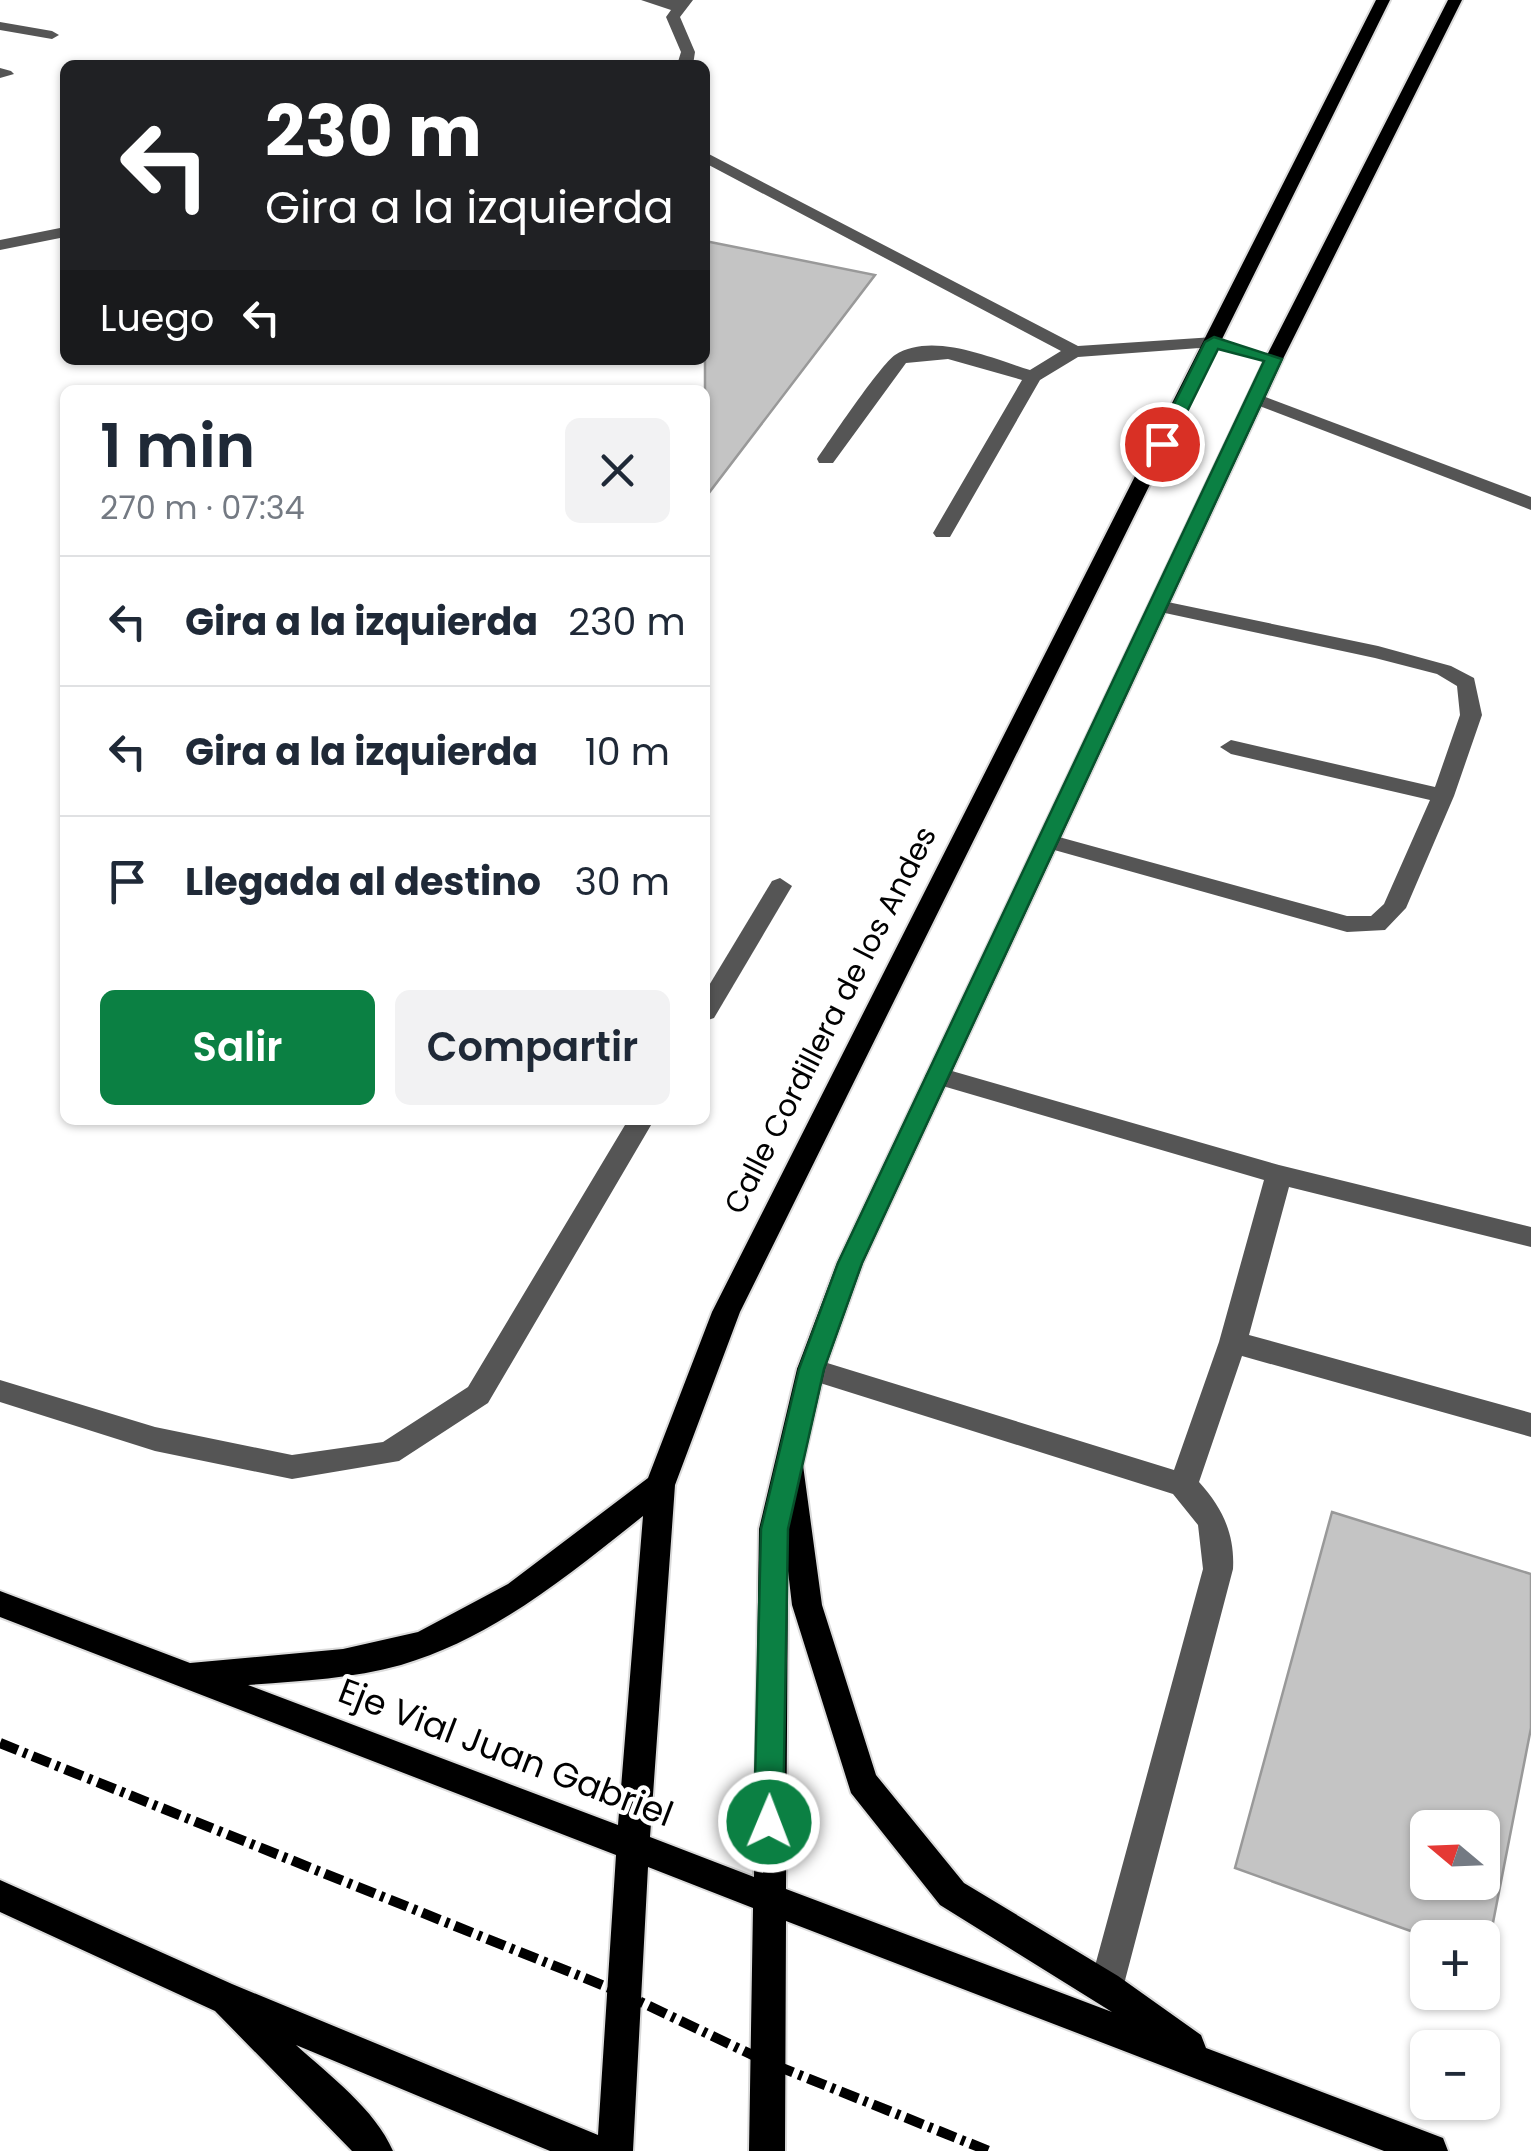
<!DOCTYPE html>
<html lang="es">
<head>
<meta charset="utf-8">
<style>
	:root { --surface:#fff; --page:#f2f2f3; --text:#1f2937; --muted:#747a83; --line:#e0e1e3; --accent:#0b8043 }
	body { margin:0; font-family:Poppins,sans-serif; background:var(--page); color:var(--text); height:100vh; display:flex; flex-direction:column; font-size:38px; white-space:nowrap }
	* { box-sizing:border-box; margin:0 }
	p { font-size:32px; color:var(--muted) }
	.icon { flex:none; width:55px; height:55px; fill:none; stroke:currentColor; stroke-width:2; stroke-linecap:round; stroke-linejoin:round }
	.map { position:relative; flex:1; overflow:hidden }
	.side { position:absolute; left:60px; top:385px; width:650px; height:740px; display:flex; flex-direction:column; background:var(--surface); border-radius:15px; box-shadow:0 2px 8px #0004 }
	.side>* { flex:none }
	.hud { position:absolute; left:60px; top:60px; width:650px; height:305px; border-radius:15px; box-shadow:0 2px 8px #0004; background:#202124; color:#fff; overflow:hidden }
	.needle { width:65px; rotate:289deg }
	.tools { position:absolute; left:1410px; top:1810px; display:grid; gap:20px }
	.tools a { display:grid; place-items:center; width:90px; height:90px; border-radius:15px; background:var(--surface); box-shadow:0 2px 8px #0004; font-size:50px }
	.pin { position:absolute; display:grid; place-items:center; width:85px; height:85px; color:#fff; margin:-42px; border:5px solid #fff; border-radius:50%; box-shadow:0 2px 10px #0007 }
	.me { position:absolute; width:110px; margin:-55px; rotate:1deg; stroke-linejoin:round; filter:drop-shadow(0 0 8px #0008) }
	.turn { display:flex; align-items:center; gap:35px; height:210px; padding:0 40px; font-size:45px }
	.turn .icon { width:130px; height:130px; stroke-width:2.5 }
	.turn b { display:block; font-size:70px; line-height:85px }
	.then { display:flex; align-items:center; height:95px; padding:0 40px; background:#0003; gap:20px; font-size:38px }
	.round { display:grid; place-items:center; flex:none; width:105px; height:105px; border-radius:15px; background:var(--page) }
	.headline { display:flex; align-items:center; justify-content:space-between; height:170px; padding:0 40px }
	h1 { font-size:60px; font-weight:600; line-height:75px }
	.primary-button { display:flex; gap:20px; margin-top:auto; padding:20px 40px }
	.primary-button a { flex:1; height:115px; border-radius:15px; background:var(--accent); color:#fff; font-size:40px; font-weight:600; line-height:115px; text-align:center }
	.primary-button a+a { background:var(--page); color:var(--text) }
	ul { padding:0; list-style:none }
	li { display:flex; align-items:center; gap:30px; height:130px; padding:0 40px; border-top:2px solid var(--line) }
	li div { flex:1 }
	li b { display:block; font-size:38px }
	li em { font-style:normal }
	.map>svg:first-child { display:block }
	.building { fill:#c4c4c4; stroke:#999; stroke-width:2.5; fill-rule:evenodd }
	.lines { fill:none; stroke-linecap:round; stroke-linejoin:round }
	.major-casing { stroke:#dbdbdb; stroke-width:4 }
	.minor { fill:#555; fill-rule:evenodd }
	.major { fill:#000; fill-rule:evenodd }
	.rail { stroke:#000; stroke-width:10; stroke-dasharray:19 6 4 6; stroke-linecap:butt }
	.route { fill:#0b8043; stroke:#07532c; stroke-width:2.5 }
	.labels { text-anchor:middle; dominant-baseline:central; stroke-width:9; stroke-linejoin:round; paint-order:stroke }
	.street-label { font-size:30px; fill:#000; stroke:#fff }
	.near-street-label { font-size:35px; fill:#000; stroke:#fff }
</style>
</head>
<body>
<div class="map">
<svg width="1531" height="2151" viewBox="0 0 1531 2151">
	<rect width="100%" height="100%" fill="#fff"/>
	<g class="building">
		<path d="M 705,241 L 875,275 L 705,498 Z"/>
		<path d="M 1332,1512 L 1531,1574 L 1531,1728 L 1490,1938 L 1430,1938 L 1235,1868 ZM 1428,1828 L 1482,1828 L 1482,1882 L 1428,1882 Z"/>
	</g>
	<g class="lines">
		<g class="major-casing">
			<path id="major" d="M 1376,0 L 1390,0 L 740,1312 L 675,1485 L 650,1837 L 754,1877 L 759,1529 L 797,1369 L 837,1263 L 1265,359 L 1448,0 L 1462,0 L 1283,359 L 863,1263 L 825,1369 L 803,1465 L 822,1605 L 876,1775 L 964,1883 L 1118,1976 L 1201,2035 L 1206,2048 L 1443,2138 L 1448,2151 L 1384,2151 L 786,1921 L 785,2151 L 749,2151 L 753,1908 L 648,1867 L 633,2151 L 550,2151 L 296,2045 C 329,2075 375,2109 393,2151 L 352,2151 L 215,2011 L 0,1912 L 0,1880 L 232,1984 L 598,2135 L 616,1855 L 0,1617 L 0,1591 L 190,1663 L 343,1649 L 418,1632 L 508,1584 L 648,1478 L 712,1312 ZM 643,1516 L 618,1825 L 248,1685 C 299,1681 351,1679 401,1665 C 493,1638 569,1575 643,1516 ZM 788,1571 L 792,1605 L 851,1793 L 940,1905 L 1112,2012 L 786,1889 Z"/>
		</g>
		<g class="minor">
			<path d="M 641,0 L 693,0 L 680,17 L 695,52 L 693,65 L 677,65 L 681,52 L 666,17 L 671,10 Z"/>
			<path d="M 0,22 L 52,31 L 59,35 L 52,39 L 0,30 Z"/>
			<path d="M 0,68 L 11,71 L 14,74 L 0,78 Z"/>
			<path d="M 705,152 L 1078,346 L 1214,337 L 1283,359 L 1274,364 L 1213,347 L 1078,357 L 1040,380 L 950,537 L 936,537 L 933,533 L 1022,380 L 948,359 L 906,363 L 833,463 L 819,463 L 817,459 C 830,440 881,364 895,355 C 933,331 993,359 1030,370 L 1061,351 L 705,163 Z"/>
			<path d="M 65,227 L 65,237 L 0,250 L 0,240 Z"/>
			<path d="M 1255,393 L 1531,497 L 1531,510 L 1249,402 L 1249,394 Z"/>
			<path d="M 1158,600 L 1378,646 L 1451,666 L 1474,678 L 1482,715 L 1454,796 L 1406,908 L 1385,930 L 1347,932 L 1040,846 L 1037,841 L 1048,834 L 1347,916 L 1371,916 L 1384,904 L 1430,800 L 1231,754 L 1220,747 L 1231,740 L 1435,787 L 1460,715 L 1457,686 L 1437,674 L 1375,658 L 1151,610 L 1148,606 Z"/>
			<path d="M 780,878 L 792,886 L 714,1018 L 705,1021 L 705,992 L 772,881 Z"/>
			<path d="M 938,1067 L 1279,1165 L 1531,1227 L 1531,1247 L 1289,1187 L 1249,1335 L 1531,1413 L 1531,1437 L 1242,1356 L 1199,1482 C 1222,1507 1235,1534 1233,1569 L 1123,1988 L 1118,2000 L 1106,2005 L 1094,2000 L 1089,1988 L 1203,1569 L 1198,1525 L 1173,1494 L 801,1377 L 797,1369 L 801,1361 L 811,1358 L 1174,1470 L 1219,1342 L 1264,1180 L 929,1082 L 925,1076 L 929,1070 Z"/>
			<path d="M 628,1120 L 654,1120 L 488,1403 L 399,1461 L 292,1479 L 155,1451 L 0,1402 L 0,1380 L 155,1427 L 292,1455 L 383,1442 L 468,1387 Z"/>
		</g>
		<use href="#major" class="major"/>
		<path class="rail" d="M 0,1743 L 622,1993 L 767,2062 L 989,2151"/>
	</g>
	<path class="route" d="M 1214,337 L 1282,359 L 862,1263 L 824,1369 L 788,1529 L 783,1822 L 779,1831 L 769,1835 L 758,1831 L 754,1822 L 761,1529 L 799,1369 L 838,1263 L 1264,361 L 1218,349 L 1171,444 L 1156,447 L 1154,444 L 1205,342 Z"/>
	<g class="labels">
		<g class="street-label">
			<text transform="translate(830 1020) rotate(-63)">Calle Cordillera de los Andes</text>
		</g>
		<g class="near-street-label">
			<text transform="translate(506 1752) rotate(21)">Eje Vial Juan Gabriel</text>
		</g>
	</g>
</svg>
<div class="tools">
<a><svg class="needle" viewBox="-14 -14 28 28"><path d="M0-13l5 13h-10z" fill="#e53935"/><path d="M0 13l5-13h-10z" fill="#747a83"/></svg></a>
<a>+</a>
<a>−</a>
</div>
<div class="pin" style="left:1162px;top:444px;background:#d93025"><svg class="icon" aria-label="arrive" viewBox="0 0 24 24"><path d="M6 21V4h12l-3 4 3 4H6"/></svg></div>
<svg class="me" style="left:769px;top:1822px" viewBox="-20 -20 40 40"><circle r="17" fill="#0b8043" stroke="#fff" stroke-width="3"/><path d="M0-11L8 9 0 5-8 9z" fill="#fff"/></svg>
<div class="hud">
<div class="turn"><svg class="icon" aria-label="left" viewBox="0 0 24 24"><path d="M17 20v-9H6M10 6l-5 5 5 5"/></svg><div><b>230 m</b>Gira a la izquierda</div></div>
<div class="then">Luego<svg class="icon" aria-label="left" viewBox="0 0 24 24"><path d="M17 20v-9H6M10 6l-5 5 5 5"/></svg></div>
</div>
<section class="side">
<div class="headline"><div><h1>1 min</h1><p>270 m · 07:34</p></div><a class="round"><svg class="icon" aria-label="close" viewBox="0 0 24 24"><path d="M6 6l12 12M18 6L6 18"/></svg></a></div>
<ul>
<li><svg class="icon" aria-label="left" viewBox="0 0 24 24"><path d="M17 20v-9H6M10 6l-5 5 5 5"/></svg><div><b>Gira a la izquierda</b></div><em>230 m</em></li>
<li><svg class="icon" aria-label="left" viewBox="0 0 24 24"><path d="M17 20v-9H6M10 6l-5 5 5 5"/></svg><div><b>Gira a la izquierda</b></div><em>10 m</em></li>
<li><svg class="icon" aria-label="arrive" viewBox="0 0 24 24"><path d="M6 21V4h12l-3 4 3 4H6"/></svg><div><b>Llegada al destino</b></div><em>30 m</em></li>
</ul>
<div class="primary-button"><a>Salir</a><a>Compartir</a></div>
</section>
</div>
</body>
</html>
